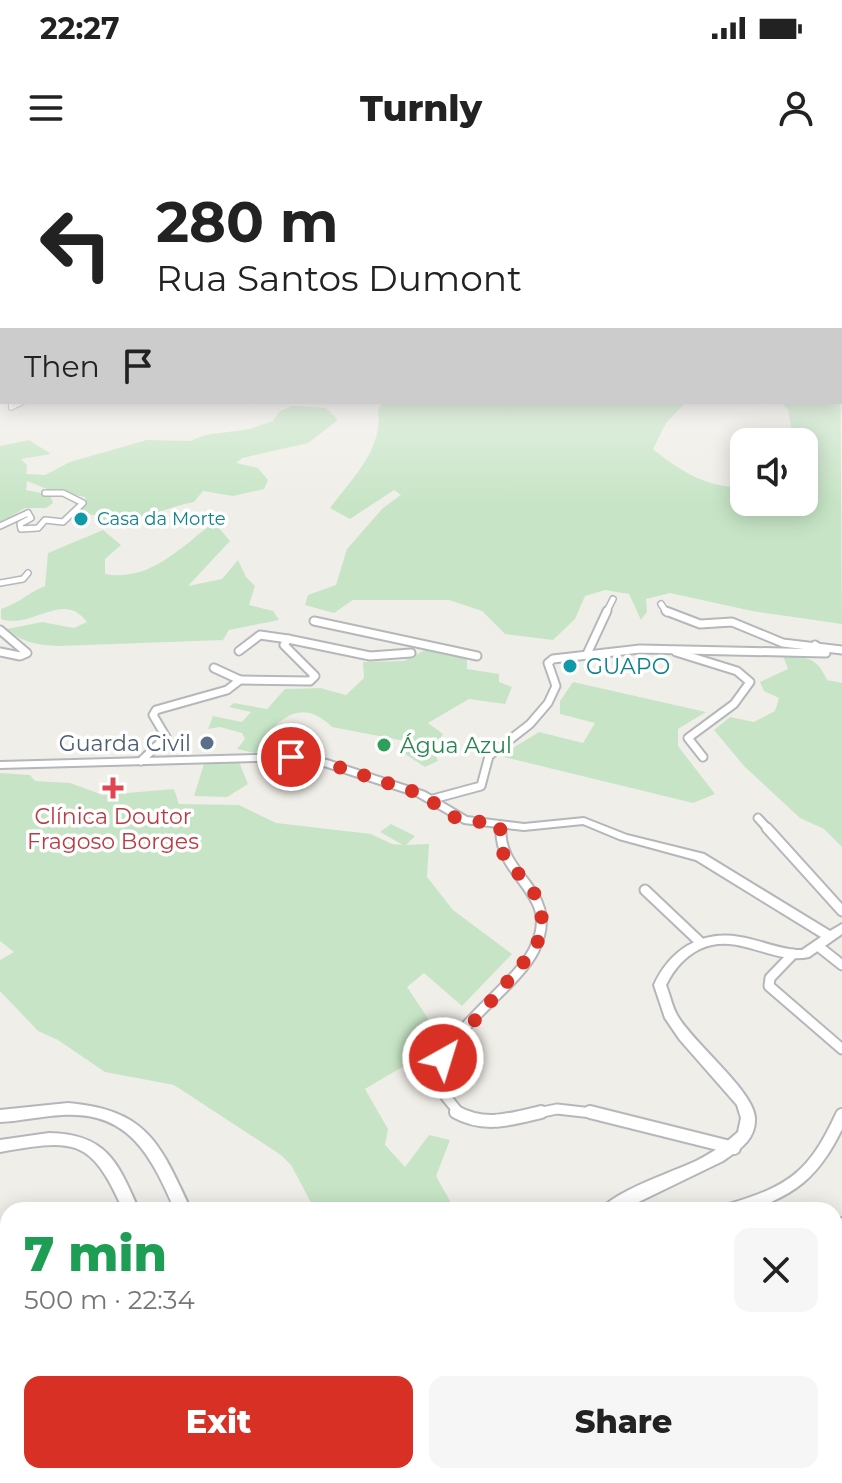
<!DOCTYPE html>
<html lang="en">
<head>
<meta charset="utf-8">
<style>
	:root { --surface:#fff; --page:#f6f6f6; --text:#222; --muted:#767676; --accent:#d93025 }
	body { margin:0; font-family:Montserrat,sans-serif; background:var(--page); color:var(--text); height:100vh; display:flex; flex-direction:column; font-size:30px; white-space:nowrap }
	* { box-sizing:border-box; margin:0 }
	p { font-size:26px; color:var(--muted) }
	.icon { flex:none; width:44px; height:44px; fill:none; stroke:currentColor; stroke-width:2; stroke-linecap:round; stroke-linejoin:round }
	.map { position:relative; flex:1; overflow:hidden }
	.details { position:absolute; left:0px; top:1042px; width:842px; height:282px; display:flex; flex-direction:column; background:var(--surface); border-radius:24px 24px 0 0; box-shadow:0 4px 20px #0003 }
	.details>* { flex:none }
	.guide { position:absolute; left:0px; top:0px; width:842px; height:244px; box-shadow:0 4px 20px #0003; background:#fff; color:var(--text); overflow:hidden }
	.buttons { position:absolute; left:730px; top:268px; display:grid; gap:16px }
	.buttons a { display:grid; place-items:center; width:88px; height:88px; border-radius:16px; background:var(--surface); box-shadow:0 4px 20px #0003; font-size:40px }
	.pin { position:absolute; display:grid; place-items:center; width:68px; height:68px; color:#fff; margin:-34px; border:4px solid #fff; border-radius:50%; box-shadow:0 2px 8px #0007 }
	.me { position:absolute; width:88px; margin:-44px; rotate:39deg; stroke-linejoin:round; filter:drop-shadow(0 0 6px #0008) }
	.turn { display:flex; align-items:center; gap:28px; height:168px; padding:0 24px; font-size:36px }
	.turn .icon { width:104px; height:104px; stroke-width:2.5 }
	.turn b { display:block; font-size:56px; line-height:68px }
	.then { display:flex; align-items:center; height:76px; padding:0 24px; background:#0003; gap:16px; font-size:30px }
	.round { display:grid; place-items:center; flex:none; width:84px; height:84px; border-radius:16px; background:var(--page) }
	.summary { display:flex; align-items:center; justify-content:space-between; height:136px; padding:0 24px }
	h1 { font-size:48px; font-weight:800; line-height:60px; color:#1e9e55 }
	.button { display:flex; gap:16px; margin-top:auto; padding:16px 24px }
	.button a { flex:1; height:92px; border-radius:16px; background:var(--accent); color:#fff; font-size:32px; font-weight:800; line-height:92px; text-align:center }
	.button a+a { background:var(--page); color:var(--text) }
	.status { display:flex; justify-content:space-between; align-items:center; height:56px; padding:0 40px; background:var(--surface); direction:ltr }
	.status svg { height:22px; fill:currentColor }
	header { display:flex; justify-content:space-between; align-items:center; height:104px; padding:0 24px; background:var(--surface); font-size:36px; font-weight:800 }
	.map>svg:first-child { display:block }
	.green { fill:#c7e5c6 }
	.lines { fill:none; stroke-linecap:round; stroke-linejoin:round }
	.minor-far4-casing { stroke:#b5b7bb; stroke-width:6 }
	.minor-far3-casing { stroke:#b5b7bb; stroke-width:8 }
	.minor-far2-casing { stroke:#b5b7bb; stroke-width:11 }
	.minor-far1-casing { stroke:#b5b7bb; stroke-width:13 }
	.minor-casing { stroke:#b5b7bb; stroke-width:16 }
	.secondary-casing { stroke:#b4b6bb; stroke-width:4 }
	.minor-far4 { stroke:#fff; stroke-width:4 }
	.minor-far3 { stroke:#fff; stroke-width:5 }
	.minor-far2 { stroke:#fff; stroke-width:7 }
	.minor-far1 { stroke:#fff; stroke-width:9 }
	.minor { stroke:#fff; stroke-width:12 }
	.secondary { fill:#fff; fill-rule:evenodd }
	.route { stroke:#d93025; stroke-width:14; stroke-dasharray:0 25.2 }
	.culture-dot { fill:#0f9aa8; stroke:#fff; stroke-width:3 }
	.service-dot { fill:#5c6f8a; stroke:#fff; stroke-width:3 }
	.leisure-dot { fill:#2e9e5b; stroke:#fff; stroke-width:3 }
	.health-dot { fill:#e0444e; stroke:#fff; stroke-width:3 }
	.labels { text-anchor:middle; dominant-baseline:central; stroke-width:7; stroke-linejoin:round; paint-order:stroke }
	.far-culture-label { font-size:18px; fill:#0d838f; stroke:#fff; text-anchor:start }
	.culture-label { font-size:22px; fill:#0d838f; stroke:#fff; text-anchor:start }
	.service-label { font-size:22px; fill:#4e5e75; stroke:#fff; text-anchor:end }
	.leisure-label { font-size:22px; fill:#27864d; stroke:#fff; text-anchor:start }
	.health-label { font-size:22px; fill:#be3a42; stroke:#fff }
</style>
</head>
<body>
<div class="status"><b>22:27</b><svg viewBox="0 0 49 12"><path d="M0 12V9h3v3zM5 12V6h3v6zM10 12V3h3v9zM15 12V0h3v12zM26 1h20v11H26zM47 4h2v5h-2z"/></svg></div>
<header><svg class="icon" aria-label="menu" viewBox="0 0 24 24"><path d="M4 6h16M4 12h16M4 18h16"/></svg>Turnly<svg class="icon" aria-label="person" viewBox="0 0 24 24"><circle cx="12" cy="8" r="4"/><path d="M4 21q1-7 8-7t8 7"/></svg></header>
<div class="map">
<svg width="842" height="1323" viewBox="0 0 842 1323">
	<rect width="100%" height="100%" fill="#f0eee8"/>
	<g class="green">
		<path d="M 840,171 L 842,464 L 752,451 L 670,433 L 646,439 L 647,452 L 641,460 L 629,434 L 605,430 L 585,436 L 575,459 L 553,480 L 505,474 L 482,451 L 449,440 L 353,440 L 334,453 L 305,445 L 308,435 L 336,425 L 347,389 L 383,348 L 401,335 L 394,330 L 350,359 L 330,348 C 352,319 384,288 378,250 L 383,242 L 686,242 L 666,263 L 653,289 C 677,309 711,331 744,326 L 744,342 L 804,342 L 804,282 L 794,282 L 788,250 L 781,242 L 840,242 Z"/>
		<path d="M 293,246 L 326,248 L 338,260 L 308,283 L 242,298 L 236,303 L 258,308 L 268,320 L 264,329 L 233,336 L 203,331 L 194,342 C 170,346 147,359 124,359 L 115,366 L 103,366 L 94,359 L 96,356 L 80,351 L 87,345 L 85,337 L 52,331 L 27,321 L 26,330 L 50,335 L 53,343 L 46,348 L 25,348 L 0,363 L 0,286 L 29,280 L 51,294 L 21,299 L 27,305 L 26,314 L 45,315 L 70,302 L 147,280 L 190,281 L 206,275 L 250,269 L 273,261 L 280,251 Z"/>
		<path d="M 214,362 L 230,381 L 188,426 L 222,419 L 238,400 L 246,417 L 255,426 L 249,445 L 273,451 L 279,460 L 229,470 L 223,480 L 59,486 C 38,485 23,483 7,469 L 42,462 L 74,468 L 87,462 C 63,429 32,470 1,459 L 1,449 C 20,443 27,433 45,426 L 48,393 L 103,370 L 121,385 L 105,399 L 105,414 C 150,422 180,388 214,362 Z"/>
		<path d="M 425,490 L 467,499 L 467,509 L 499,514 L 499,522 L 512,527 L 505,544 L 469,539 L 428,563 L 443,574 L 434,591 L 438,601 L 425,607 L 405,594 L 410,582 L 332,567 C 305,541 286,553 265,576 L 272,580 L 255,593 L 237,589 L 245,579 L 242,573 L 220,567 L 208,569 L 213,556 L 242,562 L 251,552 L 229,547 L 234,543 L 267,549 L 285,529 L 320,528 L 346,535 L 364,518 L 363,502 L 404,501 Z"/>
		<path d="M 783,496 C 807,497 817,497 827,520 L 842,523 L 842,687 L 824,669 L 800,658 L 744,606 L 714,570 L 730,557 L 754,562 L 775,551 L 779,538 L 764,531 L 760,522 L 788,509 Z"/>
		<path d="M 573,522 L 706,552 L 678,569 L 678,586 L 715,634 L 693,643 L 500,596 L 539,572 L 583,583 L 595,563 L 560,554 L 560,541 Z"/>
		<path d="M 239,602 L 248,624 L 227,637 L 194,636 L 204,604 Z"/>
		<path d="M 0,613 L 30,615 L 35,621 L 70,623 L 103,635 L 174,629 L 179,644 L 239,645 L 276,663 L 371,674 L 392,684 L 403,685 L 380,672 L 391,664 L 415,676 L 406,685 L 429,684 L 427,717 L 453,750 L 512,794 L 462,846 L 424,813 L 407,827 L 433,866 L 409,903 L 365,929 L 388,969 L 385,985 L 405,1007 L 429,975 L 450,980 L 436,1016 L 450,1041 L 450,1050 L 315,1050 L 291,1005 L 281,995 L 174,925 L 105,912 L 58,880 L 38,871 L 0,831 L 0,800 L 14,792 L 0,781 Z"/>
		<path d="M 0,1195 L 8,1213 L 8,1316 L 104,1316 L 112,1323 L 0,1323 Z"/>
	</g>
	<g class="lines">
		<g class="minor-far4-casing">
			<path id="minor-far4" d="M 11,242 L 11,248 L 23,242"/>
		</g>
		<g class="minor-far3-casing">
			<g id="minor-far3">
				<path d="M 28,353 L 31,358 L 20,364 L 21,369 L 38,368 L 45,360 L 63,362 L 83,343 L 63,333 L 45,333"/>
				<path d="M 0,366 L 28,353"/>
				<path d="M 0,423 L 23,419 L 28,413"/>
				<path d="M 661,444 L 667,453"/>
				<path d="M 606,453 L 613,439"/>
			</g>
		</g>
		<g class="minor-far2-casing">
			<g id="minor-far2">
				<path d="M 666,451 L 700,464 L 732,462 L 783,483 L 842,490"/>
				<path d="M 314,461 L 477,496"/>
				<path d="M 0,470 L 27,493 L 20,496 L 0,492"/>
				<path d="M 239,491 L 260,475 L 288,479"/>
				<path d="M 676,492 L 737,511 L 750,522 L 734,544 L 688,578 L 703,597"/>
				<path d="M 587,494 L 607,451"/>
				<path d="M 240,520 L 310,521 L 315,516 L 284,485 L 288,479 L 370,496 L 411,493"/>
				<path d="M 141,601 L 166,577 L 153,555 L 156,550 L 227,530 L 240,520 L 214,508"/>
				<path d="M 433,639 L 481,626 L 489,596 L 530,564 L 548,543 L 556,526 L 548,503 L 553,499 L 640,489 L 826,493 L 815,485"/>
				<path d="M 758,658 L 769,670"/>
				<path d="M 501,670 L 501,666"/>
			</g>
		</g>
		<g class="minor-far1-casing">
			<g id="minor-far1">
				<path d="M 767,668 L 842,751"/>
				<path d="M 645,730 L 701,783"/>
				<path d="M 818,786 L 842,805"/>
				<path d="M 793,794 L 770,818 L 769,826 L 842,889"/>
				<path d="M 460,954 L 438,927 C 430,879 513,832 534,790 C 563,731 498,719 501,668"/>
				<path d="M 533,954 L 557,949 L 601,954"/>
			</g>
		</g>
		<g class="minor-casing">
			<g id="minor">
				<path d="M 456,952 C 485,968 511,959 541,952"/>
				<path d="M 590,952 L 734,988"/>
				<path d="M 730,1050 C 793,1031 814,1016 842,955"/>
				<path d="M 0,1129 L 8,1145"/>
				<path d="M 127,1316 L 133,1323"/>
			</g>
		</g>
		<g class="secondary-casing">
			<g id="secondary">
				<path d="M 291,594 L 327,600 L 425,632 L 467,657 L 524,664 L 584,658 L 627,675 L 704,694 L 830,771 L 842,764 L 842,774 L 809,797 C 772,805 737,771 700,789 C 684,797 674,809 666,825 C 670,835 672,846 677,855 C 692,882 754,931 755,958 C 756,980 739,990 723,1001 L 622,1050 L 601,1050 C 612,1032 675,1011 696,1001 C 712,993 725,984 738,972 L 741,958 L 737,945 L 680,880 L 665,858 L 654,825 C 670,790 701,770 740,777 C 759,780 777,788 796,790 L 802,790 L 821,777 L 696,700 L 619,679 L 583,664 L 524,670 L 464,663 L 417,636 L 321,605 L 291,600 L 0,608 L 0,602 Z"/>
				<path d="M 68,943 C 148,950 160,984 191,1050 L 175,1050 C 151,996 130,951 62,955 C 41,956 21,961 0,962 L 0,950 Z"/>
				<path d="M 49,973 C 107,974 118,1003 139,1050 L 123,1050 C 91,977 74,979 0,992 L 0,980 Z"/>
				<path d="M 842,1058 C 842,1068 842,1079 834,1083 C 834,1073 831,1062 842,1058 Z"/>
				<path d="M 184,1316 L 202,1316 L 203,1323 L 185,1323 Z"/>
				<path d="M 756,1316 L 774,1316 L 775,1323 L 757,1323 Z"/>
			</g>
		</g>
		<use href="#minor-far4" class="minor-far4"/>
		<use href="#minor-far3" class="minor-far3"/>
		<use href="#minor-far2" class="minor-far2"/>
		<use href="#minor-far1" class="minor-far1"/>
		<use href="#minor" class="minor"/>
		<use href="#secondary" class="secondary"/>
	</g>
	<linearGradient id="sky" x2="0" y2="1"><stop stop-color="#91c3ef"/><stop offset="0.46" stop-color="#f8f7f5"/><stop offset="1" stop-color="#f8f7f5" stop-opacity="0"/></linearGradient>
	<rect width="842" height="344" fill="url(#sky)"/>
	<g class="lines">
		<path class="route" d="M 291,597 L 323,602 L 421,634 L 454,657 L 501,666 C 488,717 564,718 535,789 L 443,898"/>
	</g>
	<g class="culture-dot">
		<circle cx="81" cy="359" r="8"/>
		<circle cx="570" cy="506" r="8"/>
	</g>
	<circle class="service-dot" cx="207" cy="583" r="8"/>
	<circle class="leisure-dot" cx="384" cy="585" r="8"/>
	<path class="health-dot" d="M109 616h8v8h8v8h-8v8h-8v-8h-8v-8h8z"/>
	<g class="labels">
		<g class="far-culture-label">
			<text x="97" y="359">Casa da Morte</text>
		</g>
		<g class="culture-label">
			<text x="586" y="506">GUAPO</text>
		</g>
		<g class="service-label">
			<text x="191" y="583">Guarda Civil</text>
		</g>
		<g class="leisure-label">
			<text x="400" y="585">Água Azul</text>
		</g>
		<g class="health-label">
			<text x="113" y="656">Clínica Doutor<tspan x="113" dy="25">Fragoso Borges</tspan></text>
		</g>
	</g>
</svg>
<div class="buttons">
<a><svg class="icon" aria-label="sound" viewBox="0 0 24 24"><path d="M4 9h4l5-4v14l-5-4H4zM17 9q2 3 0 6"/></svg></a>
</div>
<div class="pin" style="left:291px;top:597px;background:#d93025"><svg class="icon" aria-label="arrive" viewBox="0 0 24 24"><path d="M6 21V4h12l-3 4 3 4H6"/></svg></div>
<svg class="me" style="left:443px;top:898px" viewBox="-20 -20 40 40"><circle r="17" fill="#d93025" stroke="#fff" stroke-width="3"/><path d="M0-11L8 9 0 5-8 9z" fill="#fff"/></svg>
<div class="guide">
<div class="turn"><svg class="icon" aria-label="left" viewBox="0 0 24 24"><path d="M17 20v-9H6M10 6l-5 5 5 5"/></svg><div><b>280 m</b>Rua Santos Dumont</div></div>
<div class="then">Then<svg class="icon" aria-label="arrive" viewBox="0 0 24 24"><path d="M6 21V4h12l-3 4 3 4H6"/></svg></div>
</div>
<section class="details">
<div class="summary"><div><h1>7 min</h1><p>500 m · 22:34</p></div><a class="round"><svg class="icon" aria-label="close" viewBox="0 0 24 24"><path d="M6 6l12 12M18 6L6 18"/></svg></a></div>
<div class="button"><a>Exit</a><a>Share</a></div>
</section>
</div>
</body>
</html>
